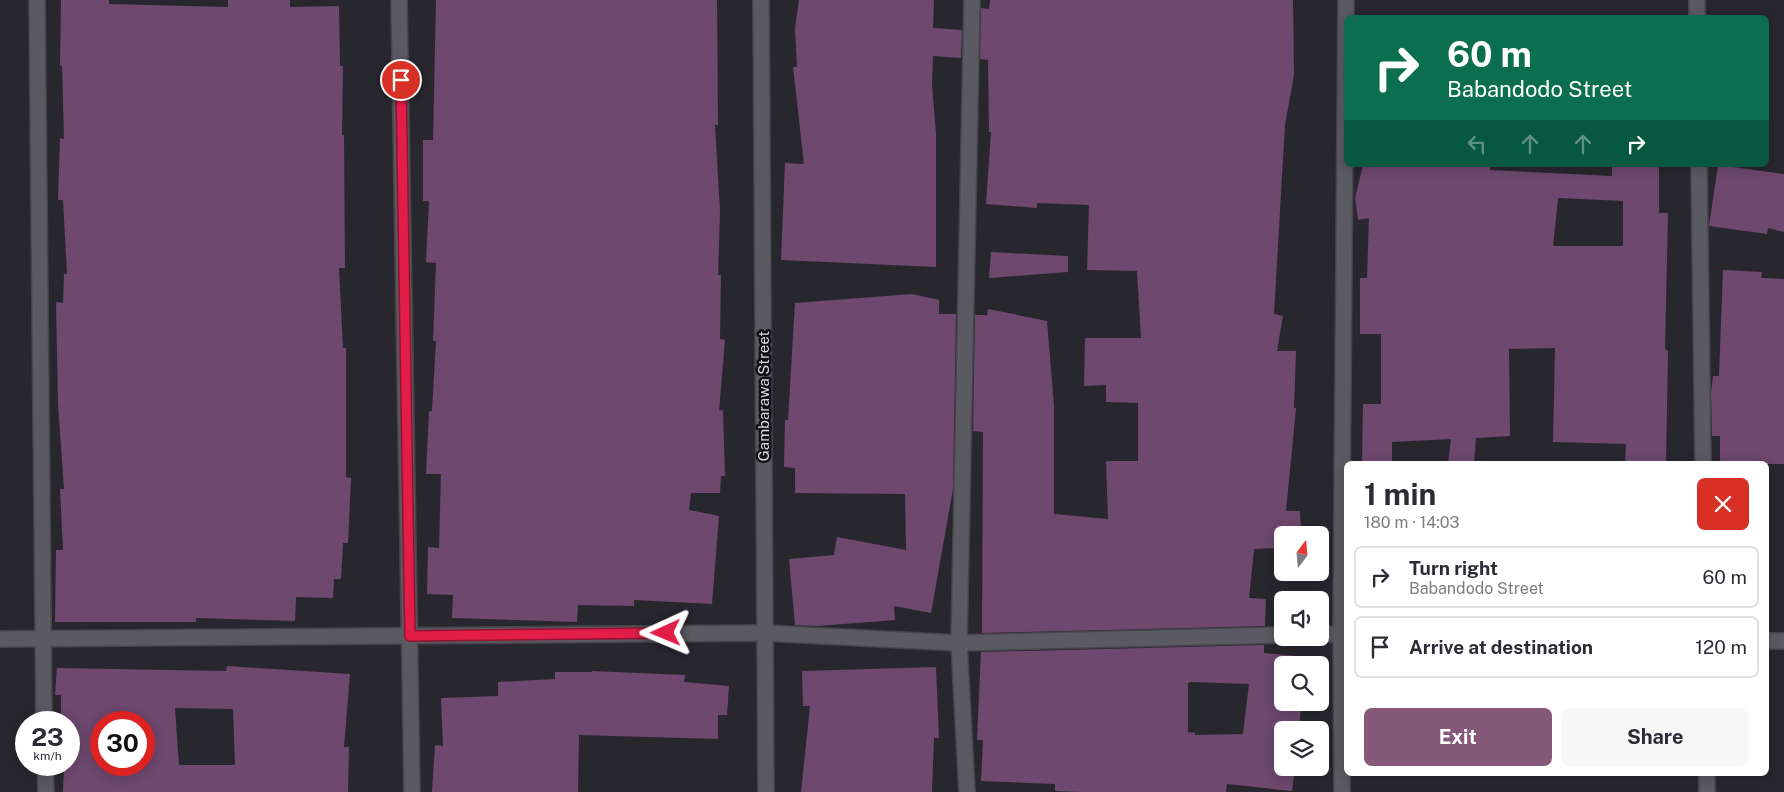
<!DOCTYPE html>
<html lang="en">
<head>
<meta charset="utf-8">
<style>
	:root { --surface:#fff; --page:#f7f7f7; --text:#2b2b33; --muted:#7c7c81; --line:#e1e1e2; --accent:#86587a }
	body { margin:0; font-family:"Public Sans",sans-serif; background:var(--page); color:var(--text); height:100vh; display:flex; flex-direction:column; font-size:19px; white-space:nowrap }
	* { box-sizing:border-box; margin:0 }
	p { font-size:16px; color:var(--muted) }
	.icon { flex:none; width:28px; height:28px; fill:none; stroke:currentColor; stroke-width:2; stroke-linecap:round; stroke-linejoin:round }
	.map { position:relative; flex:1; overflow:hidden }
	.sheet { position:absolute; left:1344px; top:461px; width:425px; height:315px; display:flex; flex-direction:column; background:var(--surface); border-radius:8px; box-shadow:0 2px 12px #0003 }
	.sheet>* { flex:none }
	.guide { position:absolute; left:1344px; top:15px; width:425px; height:152px; border-radius:8px; box-shadow:0 2px 12px #0003; background:#0b6e4f; color:#fff; overflow:hidden }
	.needle { width:32px; rotate:16deg }
	.controls { position:absolute; left:1274px; top:526px; display:grid; gap:10px }
	.controls a { display:grid; place-items:center; width:55px; height:55px; border-radius:8px; background:var(--surface); box-shadow:0 2px 12px #0003; font-size:25px }
	.speed { position:absolute; left:15px; top:711px; display:flex; gap:10px; font-size:25px; font-weight:700; text-align:center }
	.speed>* { display:grid; place-content:center; width:65px; height:65px; border-radius:50%; background:var(--surface); box-shadow:0 2px 12px #0003; line-height:1 }
	.speed small { font-size:12px; font-weight:400 }
	.speed .limit { border:8px solid #d22; background:#fff; color:#111 }
	.pin { position:absolute; display:grid; place-items:center; width:42px; height:42px; color:#fff; margin:-21px; border:2px solid #fff; border-radius:50%; box-shadow:0 1px 5px #0007 }
	.me { position:absolute; width:55px; margin:-28px; rotate:269deg; stroke-linejoin:round; filter:drop-shadow(0 0 4px #0008) }
	.turn { display:flex; align-items:center; gap:18px; height:105px; padding:0 20px; font-size:22px }
	.turn .icon { width:65px; height:65px; stroke-width:2.5 }
	.turn b { display:block; font-size:35px; line-height:42px }
	.lanes { display:flex; align-items:center; height:48px; padding:0 20px; background:#0003; justify-content:center; gap:25px; direction:ltr }
	.lanes .off { opacity:.35 }
	.round { display:grid; place-items:center; flex:none; width:52px; height:52px; border-radius:8px; background:var(--page) }
	.head { display:flex; align-items:center; justify-content:space-between; height:85px; padding:0 20px }
	h1 { font-size:30px; font-weight:700; line-height:38px }
	.cta { display:flex; gap:10px; margin-top:auto; padding:10px 20px }
	.cta a { flex:1; height:58px; border-radius:8px; background:var(--accent); color:#fff; font-size:20px; font-weight:700; line-height:58px; text-align:center }
	.cta a+a { background:var(--page); color:var(--text) }
	ul { padding:0; list-style:none }
	li { display:flex; align-items:center; gap:15px; height:62px; margin:0 10px 8px; padding:0 10px; border:2px solid var(--line); border-radius:8px }
	li div { flex:1 }
	li b { display:block; font-size:19px }
	li em { font-style:normal }
	.map>svg:first-child { display:block }
	.building { fill:#6e486f; fill-rule:evenodd }
	.lines { fill:none; stroke-linecap:round; stroke-linejoin:round }
	.minor-casing { stroke:#46454b; stroke-width:18 }
	.minor { stroke:#5b5961; stroke-width:15 }
	.route-casing { stroke:#92132f; stroke-width:12 }
	.route { stroke:#e11d48; stroke-width:9 }
	.labels { text-anchor:middle; dominant-baseline:central; stroke-width:5; stroke-linejoin:round; paint-order:stroke }
	.street-label { font-size:15px; fill:#dddbe0; stroke:#111013 }
</style>
</head>
<body>
<div class="map">
<svg width="1784" height="792" viewBox="0 0 1784 792">
	<rect width="100%" height="100%" fill="#29272e"/>
	<g class="building">
		<path d="M 61,0 L 109,0 L 109,4 L 228,7 L 228,0 L 290,0 L 290,7 L 339,6 L 340,66 L 343,66 L 342,135 L 344,135 L 345,268 L 339,268 L 343,348 L 346,348 L 346,477 L 351,478 L 348,543 L 343,543 L 341,579 L 334,579 L 333,598 L 296,597 L 295,621 L 196,618 L 196,622 L 55,622 L 56,550 L 63,550 L 60,489 L 64,489 L 58,404 L 56,302 L 63,303 L 64,274 L 67,274 L 63,200 L 58,200 L 60,138 L 64,139 L 62,66 L 60,66 Z"/>
		<path d="M 436,0 L 717,0 L 718,125 L 715,125 L 720,211 L 718,275 L 721,275 L 720,339 L 725,340 L 719,411 L 723,410 L 725,476 L 721,476 L 720,493 L 691,493 L 689,510 L 719,516 L 712,604 L 634,600 L 634,606 L 578,605 L 577,622 L 452,618 L 453,595 L 427,594 L 428,547 L 439,548 L 441,474 L 426,474 L 429,411 L 432,411 L 436,341 L 433,341 L 436,263 L 426,262 L 429,201 L 423,201 L 423,140 L 433,140 Z"/>
		<path d="M 799,0 L 934,0 L 933,28 L 962,30 L 961,58 L 933,56 L 932,85 L 936,134 L 936,267 L 781,260 L 785,163 L 804,164 L 793,67 L 797,67 L 795,28 Z"/>
		<path d="M 990,0 L 1293,0 L 1294,75 L 1285,125 L 1274,314 L 1283,316 L 1277,351 L 1296,351 L 1294,408 L 1296,408 L 1286,511 L 1300,511 L 1301,535 L 1282,535 L 1282,548 L 1254,549 L 1249,598 L 1266,599 L 1265,626 L 982,633 L 983,432 L 973,431 L 975,315 L 987,315 L 988,309 L 1047,321 L 1054,406 L 1054,514 L 1108,519 L 1106,461 L 1138,461 L 1138,403 L 1106,402 L 1106,385 L 1084,386 L 1085,338 L 1141,338 L 1137,271 L 1087,270 L 1089,205 L 1037,203 L 1037,208 L 986,204 L 991,132 L 989,132 L 988,60 L 980,59 L 981,8 L 989,9 Z"/>
		<path d="M 1363,165 L 1490,165 L 1490,170 L 1612,176 L 1612,165 L 1659,165 L 1659,213 L 1668,213 L 1665,349 L 1668,351 L 1666,464 L 1625,464 L 1626,444 L 1553,442 L 1555,348 L 1509,349 L 1510,436 L 1476,438 L 1474,464 L 1448,464 L 1451,439 L 1392,442 L 1392,464 L 1362,464 L 1363,404 L 1381,404 L 1381,334 L 1360,334 L 1360,278 L 1367,278 L 1369,218 L 1358,220 L 1355,198 ZM 1558,198 L 1623,201 L 1623,246 L 1553,246 Z"/>
		<path d="M 1718,165 L 1784,174 L 1784,232 L 1768,228 L 1767,234 L 1709,226 Z"/>
		<path d="M 991,252 L 1068,256 L 1068,272 L 989,278 Z"/>
		<path d="M 1723,270 L 1762,272 L 1761,278 L 1784,279 L 1784,464 L 1720,464 L 1720,436 L 1712,436 L 1711,392 L 1713,376 L 1719,376 Z"/>
		<path d="M 912,294 L 939,300 L 939,314 L 956,314 L 953,489 L 931,613 L 894,606 L 895,620 L 818,626 L 795,625 L 789,559 L 834,555 L 837,537 L 906,550 L 905,494 L 795,493 L 795,468 L 784,467 L 785,420 L 788,420 L 795,303 Z"/>
		<path d="M 1264,645 L 1264,653 L 1297,656 L 1296,665 L 1282,665 L 1282,702 L 1293,702 L 1293,706 L 1301,707 L 1299,730 L 1282,730 L 1282,768 L 1295,768 L 1292,791 L 1227,784 L 1226,792 L 1080,792 L 1055,791 L 1055,784 L 981,781 L 983,740 L 977,740 L 981,652 ZM 1191,682 L 1249,684 L 1243,734 L 1195,735 L 1195,733 L 1188,732 L 1188,683 Z"/>
		<path d="M 227,666 L 350,674 L 344,747 L 349,747 L 348,792 L 63,792 L 64,765 L 69,765 L 69,722 L 61,722 L 61,695 L 55,695 L 57,668 L 226,671 ZM 175,708 L 233,709 L 235,765 L 179,765 ZM 101,722 L 144,722 L 144,765 L 101,765 Z"/>
		<path d="M 936,667 L 939,738 L 934,738 L 932,792 L 801,792 L 810,706 L 803,706 L 802,671 Z"/>
		<path d="M 592,671 L 685,675 L 684,682 L 729,686 L 727,715 L 718,715 L 718,739 L 579,735 L 578,792 L 432,792 L 435,745 L 443,746 L 441,698 L 498,696 L 498,682 L 555,679 L 555,672 L 592,672 Z"/>
	</g>
	<g class="lines">
		<g class="minor-casing">
			<g id="minor">
				<path d="M 37,0 L 44,722"/>
				<path d="M 399,0 L 412,792"/>
				<path d="M 761,0 L 766,792"/>
				<path d="M 1697,0 L 1697,18"/>
				<path d="M 1699,165 L 1703,464"/>
				<path d="M 1320,634 L 1346,634"/>
				<path d="M 0,639 L 764,633 L 959,643 L 1282,635"/>
				<path d="M 1766,641 L 1784,641"/>
				<path d="M 45,765 L 46,792"/>
				<path d="M 1707,774 L 1707,792"/>
				<path d="M 967,792 L 959,643 L 972,0"/>
				<path d="M 1342,792 L 1341,634 L 1346,0"/>
			</g>
		</g>
		<use href="#minor" class="minor"/>
	</g>
	<g class="lines">
		<g class="route-casing">
			<path id="route" d="M 401,80 L 410,636 L 666,633"/>
		</g>
		<use href="#route" class="route"/>
	</g>
	<g class="labels">
		<g class="street-label">
			<text transform="translate(763 396) rotate(-90)">Gambarawa Street</text>
		</g>
	</g>
</svg>
<div class="controls">
<a><svg class="needle" viewBox="-14 -14 28 28"><path d="M0-13l5 13h-10z" fill="#e53935"/><path d="M0 13l5-13h-10z" fill="#7c7c81"/></svg></a>
<a><svg class="icon" aria-label="sound" viewBox="0 0 24 24"><path d="M4 9h4l5-4v14l-5-4H4zM17 9q2 3 0 6"/></svg></a>
<a><svg class="icon" aria-label="search" viewBox="0 0 24 24"><circle cx="10" cy="10" r="6"/><path d="M15 15l6 6"/></svg></a>
<a><svg class="icon" aria-label="layers" viewBox="0 0 24 24"><path d="M12 4l9 5-9 5-9-5zM3 14l9 5 9-5"/></svg></a>
</div>
<div class="speed"><div>23<small>km/h</small></div><div class="limit">30</div></div>
<div class="pin" style="left:401px;top:80px;background:#d93025"><svg class="icon" aria-label="arrive" viewBox="0 0 24 24"><path d="M6 21V4h12l-3 4 3 4H6"/></svg></div>
<svg class="me" style="left:666px;top:633px" viewBox="-20 -20 40 40"><path d="M0-17L14 15 0 8-14 15z" fill="#e11d48" stroke="#fff" stroke-width="4"/></svg>
<div class="guide">
<div class="turn"><svg class="icon" aria-label="right" viewBox="0 0 24 24"><path d="M7 20v-9h11M14 6l5 5-5 5"/></svg><div><b>60 m</b>Babandodo Street</div></div>
<div class="lanes"><svg class="icon off" aria-label="left" viewBox="0 0 24 24"><path d="M17 20v-9H6M10 6l-5 5 5 5"/></svg><svg class="icon off" aria-label="ahead" viewBox="0 0 24 24"><path d="M12 20V5M6 11l6-6 6 6"/></svg><svg class="icon off" aria-label="ahead" viewBox="0 0 24 24"><path d="M12 20V5M6 11l6-6 6 6"/></svg><svg class="icon" aria-label="right" viewBox="0 0 24 24"><path d="M7 20v-9h11M14 6l5 5-5 5"/></svg></div>
</div>
<section class="sheet">
<div class="head"><div><h1>1 min</h1><p>180 m · 14:03</p></div><a class="round" style="background:#d93025;color:#fff"><svg class="icon" aria-label="close" viewBox="0 0 24 24"><path d="M6 6l12 12M18 6L6 18"/></svg></a></div>
<ul>
<li><svg class="icon" aria-label="right" viewBox="0 0 24 24"><path d="M7 20v-9h11M14 6l5 5-5 5"/></svg><div><b>Turn right</b><p>Babandodo Street</p></div><em>60 m</em></li>
<li><svg class="icon" aria-label="arrive" viewBox="0 0 24 24"><path d="M6 21V4h12l-3 4 3 4H6"/></svg><div><b>Arrive at destination</b></div><em>120 m</em></li>
</ul>
<div class="cta"><a>Exit</a><a>Share</a></div>
</section>
</div>
</body>
</html>
